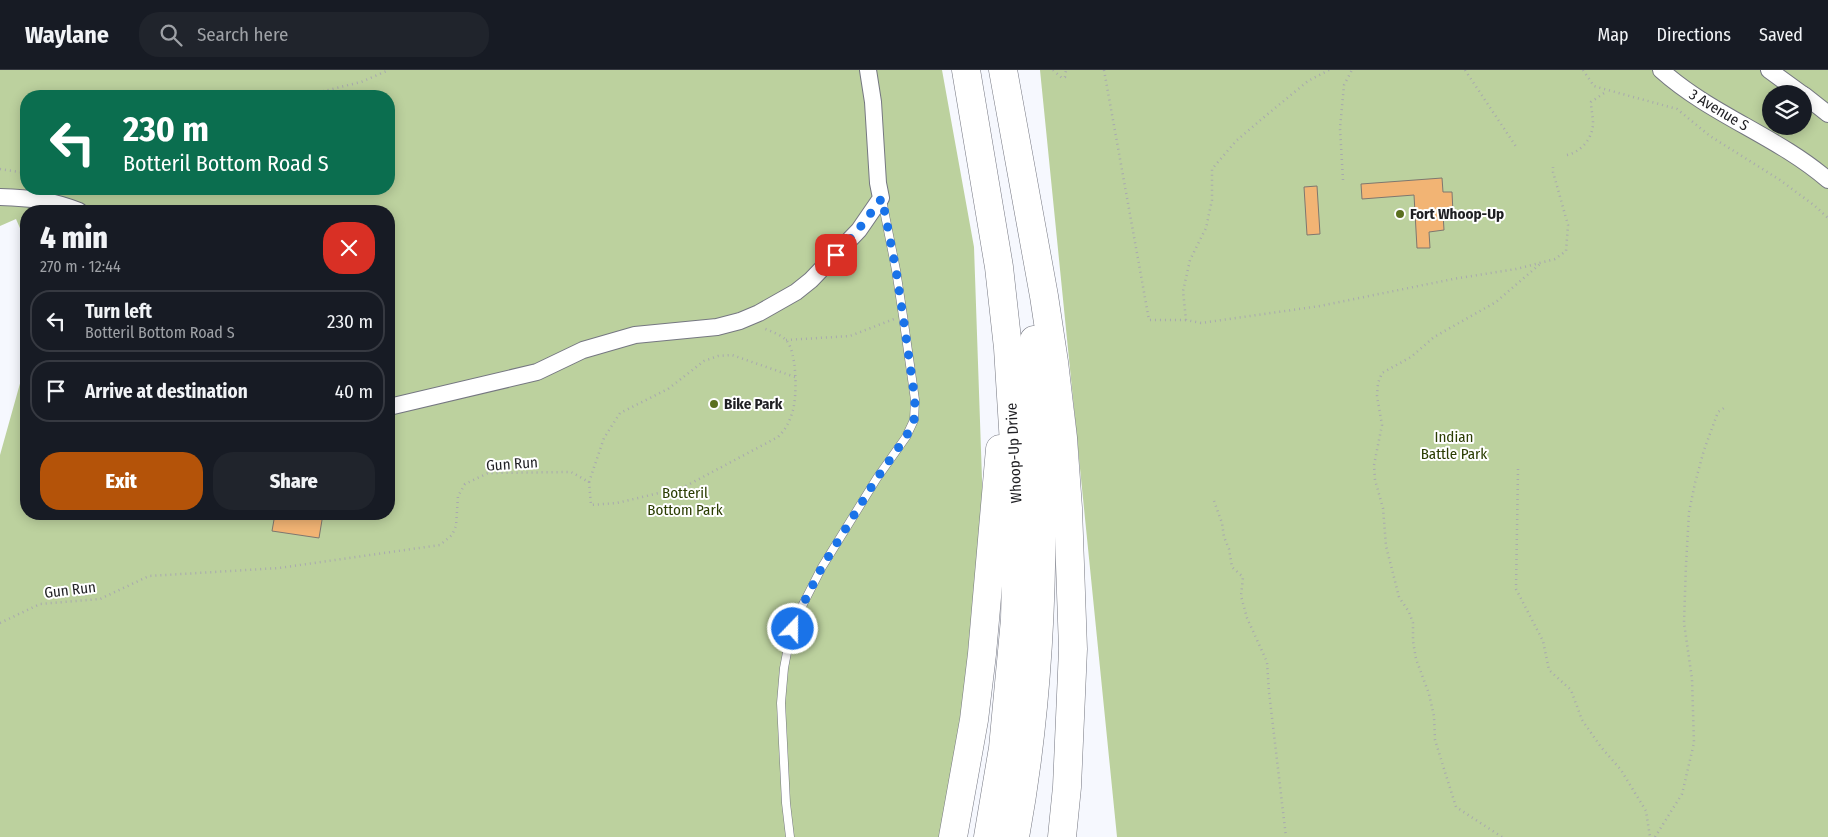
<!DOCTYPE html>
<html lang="en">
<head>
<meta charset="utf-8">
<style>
	:root { --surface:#171b24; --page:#20242c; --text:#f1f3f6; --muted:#9ea1a6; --line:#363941; --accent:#b45309 }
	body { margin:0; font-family:"Fira Sans Condensed",sans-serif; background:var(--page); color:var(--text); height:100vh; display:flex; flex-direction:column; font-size:19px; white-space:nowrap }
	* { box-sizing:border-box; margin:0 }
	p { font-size:16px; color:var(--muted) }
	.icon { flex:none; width:28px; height:28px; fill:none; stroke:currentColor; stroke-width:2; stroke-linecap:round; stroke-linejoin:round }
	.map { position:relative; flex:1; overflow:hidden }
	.sheet { position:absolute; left:20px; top:135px; width:375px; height:315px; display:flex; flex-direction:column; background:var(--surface); border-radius:20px; box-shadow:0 2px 12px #0003 }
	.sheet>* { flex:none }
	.top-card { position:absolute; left:20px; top:20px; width:375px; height:105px; border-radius:20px; box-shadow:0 2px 12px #0003; background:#0b6e4f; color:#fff; overflow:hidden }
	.fabs { position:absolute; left:1762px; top:15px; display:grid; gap:10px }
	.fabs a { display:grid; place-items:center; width:50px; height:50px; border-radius:50%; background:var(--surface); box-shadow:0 2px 12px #0003; font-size:25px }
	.pin { position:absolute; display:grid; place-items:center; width:42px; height:42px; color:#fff; margin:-21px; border-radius:10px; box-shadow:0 2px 8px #0006 }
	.me { position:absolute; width:55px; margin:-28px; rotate:22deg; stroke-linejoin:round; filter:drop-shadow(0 0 4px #0008) }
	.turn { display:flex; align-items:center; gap:18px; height:105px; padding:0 20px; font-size:22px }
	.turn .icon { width:65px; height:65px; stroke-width:2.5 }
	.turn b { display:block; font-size:35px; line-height:42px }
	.round { display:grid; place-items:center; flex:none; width:52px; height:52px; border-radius:20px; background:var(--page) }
	.headline { display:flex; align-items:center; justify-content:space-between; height:85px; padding:0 20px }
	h1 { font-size:30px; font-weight:800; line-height:38px }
	.button { display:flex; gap:10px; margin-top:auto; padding:10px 20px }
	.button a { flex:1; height:58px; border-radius:20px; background:var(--accent); color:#fff; font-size:20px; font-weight:800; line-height:58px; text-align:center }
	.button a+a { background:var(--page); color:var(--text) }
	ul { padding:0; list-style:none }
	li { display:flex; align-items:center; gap:15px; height:62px; margin:0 10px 8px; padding:0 10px; border:2px solid var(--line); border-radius:20px }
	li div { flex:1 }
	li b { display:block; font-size:19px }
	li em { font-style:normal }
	header { display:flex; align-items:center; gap:30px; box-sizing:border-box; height:70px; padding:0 25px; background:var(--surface); border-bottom:1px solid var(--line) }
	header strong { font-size:24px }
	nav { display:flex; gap:28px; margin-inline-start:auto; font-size:18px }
	.search { width:350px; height:45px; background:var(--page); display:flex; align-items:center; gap:12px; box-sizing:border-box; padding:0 18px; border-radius:20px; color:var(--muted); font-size:19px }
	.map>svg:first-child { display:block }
	.green { fill:#bcd19e; fill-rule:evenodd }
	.building { fill:#f2b474; stroke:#7e776f }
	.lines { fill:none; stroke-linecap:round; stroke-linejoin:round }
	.service-casing { stroke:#757781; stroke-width:9 }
	.minor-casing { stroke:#757781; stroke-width:18 }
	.motorway-casing { stroke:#757781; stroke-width:29 }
	.path { stroke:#a8a9ae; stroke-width:2.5; stroke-dasharray:1 4; stroke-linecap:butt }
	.service { stroke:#fff; stroke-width:8 }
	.minor { stroke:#fff; stroke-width:16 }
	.motorway { stroke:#fff; stroke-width:28 }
	.route { stroke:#1a73e8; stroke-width:9; stroke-dasharray:0 16.2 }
	.poi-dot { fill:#5a6f1f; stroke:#fff; stroke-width:2 }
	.labels { text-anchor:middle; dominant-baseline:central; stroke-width:4; stroke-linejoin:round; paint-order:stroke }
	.street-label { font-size:15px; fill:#1f1f23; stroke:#fff }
	.poi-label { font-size:15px; font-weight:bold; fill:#1f1f23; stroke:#fff; text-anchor:start }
	.park-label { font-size:15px; fill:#2b3d02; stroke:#fff }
</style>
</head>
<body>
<header>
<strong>Waylane</strong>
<div class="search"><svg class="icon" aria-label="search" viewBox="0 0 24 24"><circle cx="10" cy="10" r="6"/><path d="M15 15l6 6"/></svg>Search here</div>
<nav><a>Map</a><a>Directions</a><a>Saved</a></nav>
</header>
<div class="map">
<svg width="1828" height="767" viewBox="0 0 1828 767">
	<rect width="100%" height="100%" fill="#f6f8fe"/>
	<g class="green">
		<path d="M 0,0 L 942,0 L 974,177 L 983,438 L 966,697 L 944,767 L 0,767 L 0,385 L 26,292 L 26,444 L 389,444 L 389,141 L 26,141 L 26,172 L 16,149 L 0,156 ZM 26,26 L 389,26 L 389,119 L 26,119 Z"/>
		<path d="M 1040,0 L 1828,0 L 1828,767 L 1117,767 ZM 1771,24 L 1804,24 L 1804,56 L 1771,56 Z"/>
	</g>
	<g class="building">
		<path d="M 1442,108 L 1443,122 L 1452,122 L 1453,143 L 1443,144 L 1444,160 L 1429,162 L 1430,178 L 1417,178 L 1414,125 L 1362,129 L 1361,114 Z"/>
		<path d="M 1317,116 L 1320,164 L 1307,165 L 1304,117 Z"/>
		<path d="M 275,444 L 323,444 L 319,468 L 272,461 Z"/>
	</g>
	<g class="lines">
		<g class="service-casing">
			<path id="service" d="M 790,767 L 786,733 L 781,633 L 784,598 L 789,572 L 797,546 L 822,497 L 877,408 L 906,367 L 914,350 L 915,330 L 903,246 L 896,200 L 882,130"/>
		</g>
		<g class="minor-casing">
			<g id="minor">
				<path d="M 1661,0 C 1711,45 1777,66 1828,110"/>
				<path d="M 1769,0 L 1802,24"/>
				<path d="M 1804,25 L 1828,44"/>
				<path d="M 0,127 C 31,128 50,130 79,141"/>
				<path d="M 389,337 L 537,302 L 583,280 L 635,265 L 717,257 L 740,251 L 759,243 L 796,222 L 811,210 L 859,160 L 881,128 L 878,113 L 873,32 L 868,0"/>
			</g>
		</g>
		<g class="motorway-casing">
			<g id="motorway">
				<path d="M 966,0 L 999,197 L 1008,278 L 1016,406 L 1017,456 L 1015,549 L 1003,678 L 988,767"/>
				<path d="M 1003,0 L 1044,226 L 1054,292 L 1063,368 L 1068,438 L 1073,579 L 1067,717 L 1062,767"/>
				<path d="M 953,767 L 974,650 L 982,584 L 1000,379"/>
				<path d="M 1015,767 C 1045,603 1047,436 1034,270"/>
			</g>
		</g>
		<g class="path">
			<path d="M 1053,0 L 1062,8 L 1065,7 L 1066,0"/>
			<path d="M 1104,0 L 1149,250 L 1186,250"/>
			<path d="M 1329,0 L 1308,11 L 1269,43 L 1236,71 L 1212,99 L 1212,130 L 1206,158 L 1190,190 L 1183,221 L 1186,250 L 1201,253 L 1320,236 L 1453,209 L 1516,199 L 1555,189 L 1566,181 L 1568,155 L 1553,102 L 1553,97"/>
			<path d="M 1465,0 L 1517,78"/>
			<path d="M 1583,0 L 1594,16 L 1597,17 L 1677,39 L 1710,66 L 1780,110 L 1815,136 L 1828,148"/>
			<path d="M 273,26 L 324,21 L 361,12 L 389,0"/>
			<path d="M 1567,85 C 1581,82 1593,68 1593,53 C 1593,46 1591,39 1591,32 L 1607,21"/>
			<path d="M 0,99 L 26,103"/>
			<path d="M 1343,110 L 1340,58 L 1344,15 L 1352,0"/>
			<path d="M 79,119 C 93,123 104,122 118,119"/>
			<path d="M 786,270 L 850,266 L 894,249"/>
			<path d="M 1518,399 L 1516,519 L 1543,571 L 1549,600 L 1571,620 L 1582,650 L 1601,677 L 1621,700 L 1646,741 L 1650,767"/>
			<path d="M 589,412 L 604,368 L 620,343 L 668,319 L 704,291 L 718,286 L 732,285 L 795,307"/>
			<path d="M 1214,431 L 1222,453 L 1224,467 L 1229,479 L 1232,497 L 1243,507 L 1241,526 L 1247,548 L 1267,592 L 1269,622 L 1286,767"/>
			<path d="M 0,553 L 40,534 L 100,529 L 149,506 L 279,498 L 440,475 L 452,465 L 456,456 L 458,426 L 465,414 L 488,403 L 571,402 L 589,412 L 591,435 L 617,433 L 684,417 L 778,367 C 786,359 790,351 793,340 C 797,325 797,284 787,271 C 782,265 770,261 763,258"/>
			<path d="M 1502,767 L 1456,737 L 1435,670 L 1434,646 L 1429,624 L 1416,589 L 1413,571 L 1413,553 L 1409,542 L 1399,527 L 1386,476 L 1383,438 L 1375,410 L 1374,395 L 1382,355 L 1377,326 L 1378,313 L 1382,303 L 1411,287 L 1434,267 L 1496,232 L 1540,194"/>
			<path d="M 1655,767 L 1682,724 L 1694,673 L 1692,609 L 1684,553 L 1686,495 L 1689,442 L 1695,413 L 1704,380 L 1718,342 L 1724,338"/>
		</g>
		<use href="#service" class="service"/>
		<use href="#minor" class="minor"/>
		<use href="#motorway" class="motorway"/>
	</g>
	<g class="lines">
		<path class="route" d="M 793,559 L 797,546 L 822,497 L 877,408 L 906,367 L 914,350 L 915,330 L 903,246 L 896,200 L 882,128 L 858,160 L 836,185"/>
	</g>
	<g class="poi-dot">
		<circle cx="1400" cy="144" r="5"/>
		<circle cx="714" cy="334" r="5"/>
	</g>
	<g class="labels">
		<g class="street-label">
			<text transform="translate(1719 40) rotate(31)">3 Avenue S</text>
			<text transform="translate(1014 383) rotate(-93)">Whoop-Up Drive</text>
			<text transform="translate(512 394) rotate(-4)">Gun Run</text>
			<text transform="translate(70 520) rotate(-7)">Gun Run</text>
		</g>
		<g class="poi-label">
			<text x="1410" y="144">Fort Whoop-Up</text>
			<text x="724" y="334">Bike Park</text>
		</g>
		<g class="park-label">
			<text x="1454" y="367">Indian<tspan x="1454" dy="17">Battle Park</tspan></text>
			<text x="685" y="423">Botteril<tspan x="685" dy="17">Bottom Park</tspan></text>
		</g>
	</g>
</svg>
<div class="fabs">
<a><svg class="icon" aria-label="layers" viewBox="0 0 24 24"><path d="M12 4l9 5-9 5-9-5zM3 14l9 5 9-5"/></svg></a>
</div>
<div class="pin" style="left:836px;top:185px;background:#d93025"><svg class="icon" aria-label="arrive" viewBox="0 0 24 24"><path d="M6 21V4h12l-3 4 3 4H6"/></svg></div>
<svg class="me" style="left:793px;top:559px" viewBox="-20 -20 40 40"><circle r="17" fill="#1a73e8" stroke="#fff" stroke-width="3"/><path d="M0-11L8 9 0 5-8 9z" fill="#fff"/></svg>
<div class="top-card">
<div class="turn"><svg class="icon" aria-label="left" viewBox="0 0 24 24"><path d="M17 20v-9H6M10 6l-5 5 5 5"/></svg><div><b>230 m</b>Botteril Bottom Road S</div></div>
</div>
<section class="sheet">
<div class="headline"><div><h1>4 min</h1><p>270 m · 12:44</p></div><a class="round" style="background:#d93025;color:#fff"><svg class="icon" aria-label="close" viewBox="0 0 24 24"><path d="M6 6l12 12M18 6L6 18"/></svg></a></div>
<ul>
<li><svg class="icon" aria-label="left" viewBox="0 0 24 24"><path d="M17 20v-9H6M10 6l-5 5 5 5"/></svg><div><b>Turn left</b><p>Botteril Bottom Road S</p></div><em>230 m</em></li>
<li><svg class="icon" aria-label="arrive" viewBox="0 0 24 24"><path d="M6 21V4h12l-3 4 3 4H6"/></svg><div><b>Arrive at destination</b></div><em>40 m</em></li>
</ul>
<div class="button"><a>Exit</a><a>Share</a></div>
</section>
</div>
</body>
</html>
